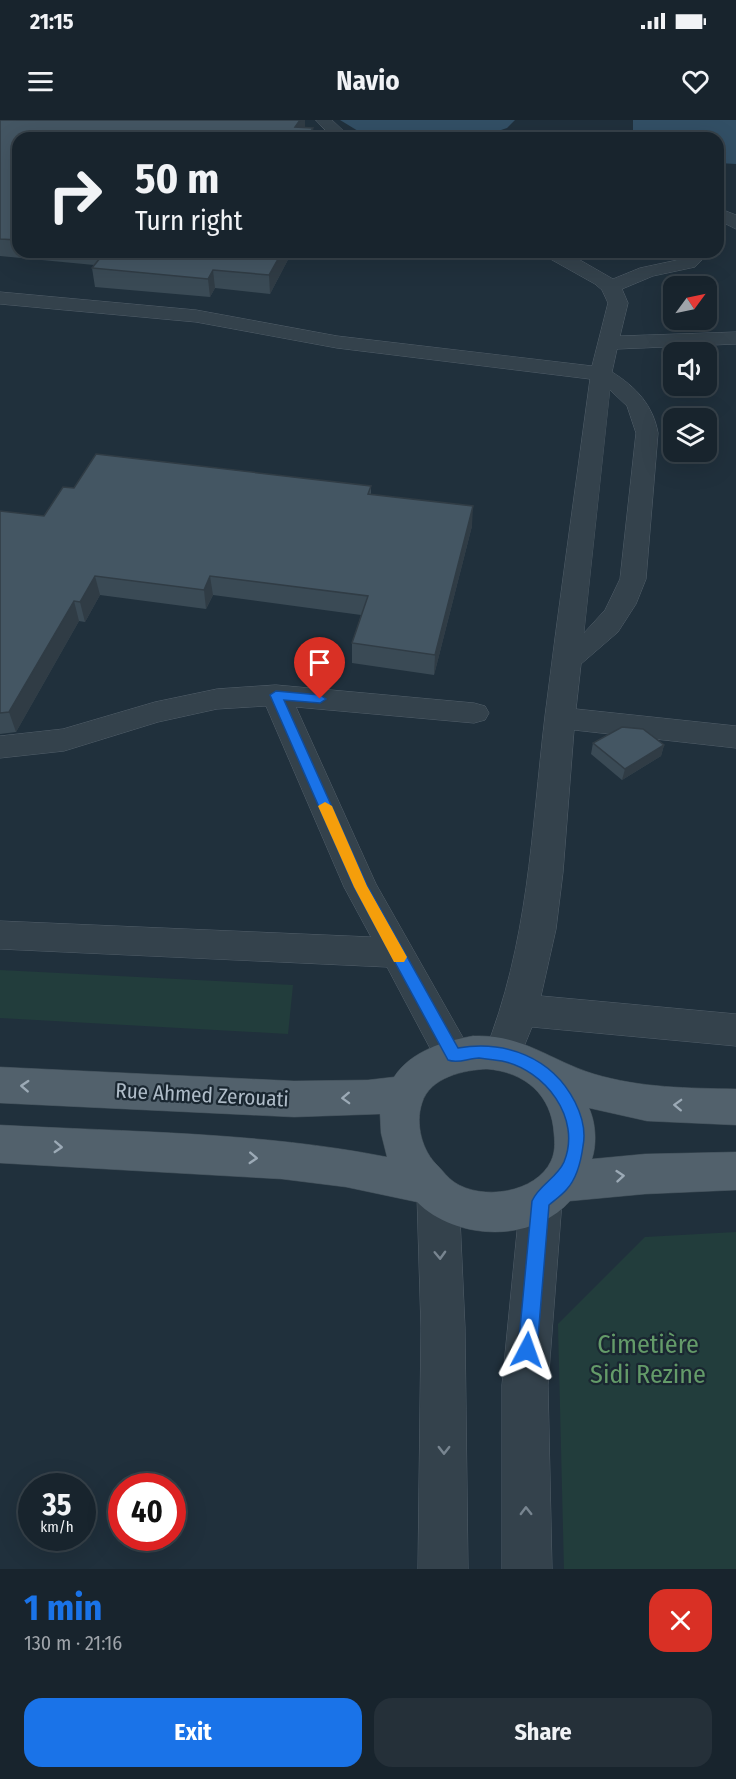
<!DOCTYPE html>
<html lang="en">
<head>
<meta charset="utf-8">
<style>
	:root { --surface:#18242d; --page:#253039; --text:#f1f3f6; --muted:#9fa4aa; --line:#364149; --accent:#1a73e8 }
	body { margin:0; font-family:"Fira Sans Condensed",sans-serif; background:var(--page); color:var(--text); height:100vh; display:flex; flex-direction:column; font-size:22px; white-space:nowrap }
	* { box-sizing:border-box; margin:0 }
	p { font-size:20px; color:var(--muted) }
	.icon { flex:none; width:33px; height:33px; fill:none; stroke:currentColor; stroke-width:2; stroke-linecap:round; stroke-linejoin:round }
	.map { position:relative; height:1449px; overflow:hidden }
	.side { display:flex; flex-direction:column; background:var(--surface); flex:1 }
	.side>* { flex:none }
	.top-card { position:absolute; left:12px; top:12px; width:712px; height:126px; border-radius:18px; box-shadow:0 6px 24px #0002,0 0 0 2px var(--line); background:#18242d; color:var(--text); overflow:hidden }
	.needle { width:39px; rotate:57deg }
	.tools { position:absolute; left:663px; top:156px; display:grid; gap:12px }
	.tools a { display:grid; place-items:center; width:54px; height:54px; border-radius:12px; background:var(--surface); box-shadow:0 6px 24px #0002,0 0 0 2px var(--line); font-size:30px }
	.speed { position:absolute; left:18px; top:1353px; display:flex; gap:12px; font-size:30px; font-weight:700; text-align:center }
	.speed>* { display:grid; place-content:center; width:78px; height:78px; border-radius:50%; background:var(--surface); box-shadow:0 6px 24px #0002,0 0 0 2px var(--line); line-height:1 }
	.speed small { font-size:15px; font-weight:400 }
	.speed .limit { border:9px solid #d22; background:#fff; color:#111 }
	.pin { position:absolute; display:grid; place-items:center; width:51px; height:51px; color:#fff; margin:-62px -26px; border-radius:50% 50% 50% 0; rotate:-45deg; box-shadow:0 0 6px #0007 }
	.pin .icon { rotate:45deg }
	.me { position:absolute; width:66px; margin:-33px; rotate:4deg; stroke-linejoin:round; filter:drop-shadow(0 0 4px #0008) }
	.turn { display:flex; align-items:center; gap:21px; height:126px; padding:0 24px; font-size:27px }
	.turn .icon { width:78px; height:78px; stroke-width:2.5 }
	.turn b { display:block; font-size:42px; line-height:51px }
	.round { display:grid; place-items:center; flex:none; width:63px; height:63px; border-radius:18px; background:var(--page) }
	.head { display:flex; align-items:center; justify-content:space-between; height:102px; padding:0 24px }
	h1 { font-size:36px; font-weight:700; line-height:45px; color:var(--accent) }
	.primary-button { display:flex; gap:12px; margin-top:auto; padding:12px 24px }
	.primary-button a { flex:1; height:69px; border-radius:18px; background:var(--accent); color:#fff; font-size:24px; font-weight:700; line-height:69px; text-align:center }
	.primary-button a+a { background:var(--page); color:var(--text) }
	.status { display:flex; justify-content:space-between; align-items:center; height:42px; padding:0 30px; background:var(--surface); direction:ltr }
	.status svg { height:16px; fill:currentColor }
	header { display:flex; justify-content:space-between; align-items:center; height:78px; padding:0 24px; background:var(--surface); font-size:27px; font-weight:700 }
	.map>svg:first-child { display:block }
	.green { fill:#223d3c }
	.water { fill:#324f65 }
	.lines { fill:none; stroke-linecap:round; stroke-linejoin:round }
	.minor-casing { stroke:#525f6a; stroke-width:1 }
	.major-casing { stroke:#3d4b55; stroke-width:1 }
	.minor { fill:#34424c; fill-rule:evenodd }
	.major { fill:#52616c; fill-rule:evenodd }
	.wall { fill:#3a4a55 }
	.shaded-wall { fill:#303c45 }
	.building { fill:#445663; stroke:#303c45; stroke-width:1.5 }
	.oneway { stroke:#9caab6 }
	.oneway2 { stroke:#788590 }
	.route { fill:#1a73e8; stroke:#114b97; stroke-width:1.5 }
	.slow { fill:#f59e0b }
	.labels { text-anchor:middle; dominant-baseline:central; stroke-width:4.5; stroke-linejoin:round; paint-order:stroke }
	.street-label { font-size:21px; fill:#afbcc8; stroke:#1a2731 }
	.near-park-label { font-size:26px; fill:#649b69; stroke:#1a2731 }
</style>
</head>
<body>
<div class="status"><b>21:15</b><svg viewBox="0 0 49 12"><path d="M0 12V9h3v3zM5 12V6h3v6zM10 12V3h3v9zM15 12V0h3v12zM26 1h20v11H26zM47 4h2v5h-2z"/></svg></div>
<header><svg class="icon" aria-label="menu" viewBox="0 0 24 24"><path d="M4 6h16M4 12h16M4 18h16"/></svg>Navio<svg class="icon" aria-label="heart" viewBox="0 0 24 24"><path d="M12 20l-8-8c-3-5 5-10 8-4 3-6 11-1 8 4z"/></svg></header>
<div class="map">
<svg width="736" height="1449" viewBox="0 0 736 1449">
	<rect width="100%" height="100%" fill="#20303c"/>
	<g class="green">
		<path d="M 0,850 L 293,865 L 288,914 L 0,898 Z"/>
		<path d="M 736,1112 L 736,1449 L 564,1449 L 558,1204 L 645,1117 Z"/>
	</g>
	<g class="water">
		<path d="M 340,0 L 515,0 L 507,8 L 477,18 L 382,18 L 363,14 Z"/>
		<path d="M 633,0 L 736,0 L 736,44 L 719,43 L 718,18 L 639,18 L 633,11 Z"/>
	</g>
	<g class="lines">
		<g class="minor-casing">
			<g id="minor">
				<path d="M 316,0 L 332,0 L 351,18 L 333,18 Z"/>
				<path d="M 718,88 L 736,95 L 736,109 L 718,100 Z"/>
				<path d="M 369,132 L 422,132 L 420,136 C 403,140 388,140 371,136 Z"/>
				<path d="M 543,132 L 566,132 L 613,159 L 640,148 L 682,139 L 690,132 L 710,132 L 695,147 L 653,156 L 622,169 L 628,183 L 620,216 L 736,212 L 736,224 L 617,229 L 612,252 C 636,267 653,285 658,313 L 646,459 L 636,484 L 618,512 L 581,544 L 576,589 L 736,606 L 736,628 L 574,610 L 563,752 L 556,809 L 541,876 L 736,894 L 736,926 L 532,907 L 516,946 L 503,951 L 490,946 L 484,934 C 529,822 531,714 545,596 C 559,484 575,371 590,259 L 337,228 L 196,202 L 0,184 L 0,172 L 196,190 L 337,216 L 592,246 L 608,183 L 602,170 L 595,164 L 545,136 ZM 610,270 L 627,286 L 636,313 L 620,459 L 605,490 L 584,513 Z"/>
				<path d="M 276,565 L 474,583 L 485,586 L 489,593 L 485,600 L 474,603 L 296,587 L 376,764 L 466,923 L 472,935 L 466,947 L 453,952 L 440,947 L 387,847 L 0,829 L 0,801 L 371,817 L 344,767 L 266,586 L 217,589 L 158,602 L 64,631 L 0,638 L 0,616 L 63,609 L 155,582 L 217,569 Z"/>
				<path d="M 438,1056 L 453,1062 L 459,1076 L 465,1208 L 468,1449 L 418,1449 L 421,1208 L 417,1076 L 423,1062 Z"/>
				<path d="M 541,1061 L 556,1067 L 562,1081 L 548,1265 L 552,1449 L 502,1449 L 502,1265 L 520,1081 L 526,1067 Z"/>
			</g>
		</g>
		<g class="major-casing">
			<path id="major" d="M 473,916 C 523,914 549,940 594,954 C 641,968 688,968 736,969 L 736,1005 L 647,1001 L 589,988 C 596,1003 597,1024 592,1039 L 645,1034 L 736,1032 L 736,1070 L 645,1074 L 570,1081 C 533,1123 456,1121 417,1082 L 346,1067 L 282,1059 L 0,1043 L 0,1005 C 129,1012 261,1012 387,1037 L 381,1013 L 380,994 L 294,997 L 0,983 L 0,947 L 294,961 L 368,960 L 394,957 C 411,931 444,921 473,916 ZM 487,949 C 525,952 552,975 554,1014 C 555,1024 555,1032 551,1041 C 536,1073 482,1081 454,1062 C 448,1058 443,1051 438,1046 C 422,1031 415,1004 422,983 C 430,957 464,950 487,949 Z"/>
		</g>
		<use href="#minor" class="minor"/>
		<use href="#major" class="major"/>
	</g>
	<g class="wall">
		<path d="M 0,0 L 305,0 L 305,8 L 313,8 L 314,18 L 18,18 L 18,132 L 292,132 L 270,174 L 215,168 L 210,177 L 95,167 L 92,148 L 94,145 L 0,136 Z"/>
		<path d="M 371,366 L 371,374 L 472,406 L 434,555 L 352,543 L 352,523 L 361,495 L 213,475 L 206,489 L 100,475 L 85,502 L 79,501 L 16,612 L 0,614 L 0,391 L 44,396 L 74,368 Z"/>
		<path d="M 593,623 L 664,625 L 661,636 L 622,660 L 591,634 Z"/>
	</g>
	<g class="shaded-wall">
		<path d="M 300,0 L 305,0 L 305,8 L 295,7 Z"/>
		<path d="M 313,8 L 314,18 L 307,18 Z"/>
		<path d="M 282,132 L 292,132 L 270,174 L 269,155 Z"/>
		<path d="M 213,150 L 215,168 L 210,177 L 208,159 Z"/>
		<path d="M 473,386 L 472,406 L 434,555 L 435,535 Z"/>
		<path d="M 95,456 L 100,475 L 85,502 L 80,482 Z"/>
		<path d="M 210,456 L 213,475 L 206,489 L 204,470 Z"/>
		<path d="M 74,481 L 79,501 L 16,612 L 9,592 Z"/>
		<path d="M 664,625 L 661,636 L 622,660 L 625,649 Z"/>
	</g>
	<g class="building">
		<path d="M 0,0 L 300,0 L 295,7 L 313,8 L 307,18 L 18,18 L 18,120 L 0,119 Z"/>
		<path d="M 105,132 L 282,132 L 269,155 L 213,150 L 208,159 L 92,148 Z"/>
		<path d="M 96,334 L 371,366 L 368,374 L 473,386 L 435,535 L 352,523 L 368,476 L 210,456 L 204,470 L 95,456 L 80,482 L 74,481 L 9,592 L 0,593 L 0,391 L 44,396 L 63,367 L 74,368 Z"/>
		<path d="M 622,607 L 643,609 L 664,625 L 625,649 L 593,623 Z"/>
	</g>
	<defs><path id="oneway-chevron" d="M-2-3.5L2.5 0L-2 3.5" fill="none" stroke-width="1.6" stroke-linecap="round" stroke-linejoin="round" transform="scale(1.5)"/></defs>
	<g class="oneway">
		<use href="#oneway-chevron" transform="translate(25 966) rotate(-177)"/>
		<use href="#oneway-chevron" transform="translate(346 978) rotate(178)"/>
		<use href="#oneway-chevron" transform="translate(678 985) rotate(-178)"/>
		<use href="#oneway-chevron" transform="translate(58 1027) rotate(3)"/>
		<use href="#oneway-chevron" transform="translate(253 1038) rotate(3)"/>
		<use href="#oneway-chevron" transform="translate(620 1056) rotate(-5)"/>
	</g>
	<g class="oneway2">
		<use href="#oneway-chevron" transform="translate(440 1135) rotate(88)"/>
		<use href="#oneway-chevron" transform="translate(444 1330) rotate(90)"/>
		<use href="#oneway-chevron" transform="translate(526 1391) rotate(-91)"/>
	</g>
	<path class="route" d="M 276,571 L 320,575 L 326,579 L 320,583 L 284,580 L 367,765 L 458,928 C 505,920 552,937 575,982 C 582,996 586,1011 583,1026 C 581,1041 577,1058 567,1069 C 562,1075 555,1080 549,1085 L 537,1230 L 534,1236 L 527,1239 L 521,1236 L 518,1230 L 532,1081 C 539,1065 557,1058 564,1042 C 582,998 545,950 502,941 C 495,940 487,939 479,938 C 469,938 458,944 448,940 L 354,767 L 270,575 Z"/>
	<path class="slow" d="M 325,682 L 332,686 L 367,766 L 407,837 L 404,842 L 394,842 L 354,767 L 318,686 Z"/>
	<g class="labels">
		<g class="street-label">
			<text transform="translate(202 975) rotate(3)">Rue Ahmed Zerouati</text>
		</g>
		<g class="near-park-label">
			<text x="648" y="1224">Cimetière<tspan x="648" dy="30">Sidi Rezine</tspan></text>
		</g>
	</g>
</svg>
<div class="tools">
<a><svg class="needle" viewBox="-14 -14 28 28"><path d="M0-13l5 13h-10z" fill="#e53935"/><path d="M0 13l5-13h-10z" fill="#9fa4aa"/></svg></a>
<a><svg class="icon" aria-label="sound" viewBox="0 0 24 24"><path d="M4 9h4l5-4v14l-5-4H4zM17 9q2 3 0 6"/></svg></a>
<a><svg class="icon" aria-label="layers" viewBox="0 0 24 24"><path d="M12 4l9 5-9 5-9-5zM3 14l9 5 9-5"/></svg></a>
</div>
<div class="speed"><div>35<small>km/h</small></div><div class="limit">40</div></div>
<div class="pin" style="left:320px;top:579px;background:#d93025"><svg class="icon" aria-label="arrive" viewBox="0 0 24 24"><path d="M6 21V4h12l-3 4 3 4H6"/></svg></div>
<svg class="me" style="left:527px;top:1230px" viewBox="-20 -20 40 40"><path d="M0-17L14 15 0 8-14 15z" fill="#1a73e8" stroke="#fff" stroke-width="4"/></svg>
<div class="top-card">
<div class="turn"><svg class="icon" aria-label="right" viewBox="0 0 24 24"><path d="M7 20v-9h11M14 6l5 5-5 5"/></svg><div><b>50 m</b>Turn right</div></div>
</div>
</div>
<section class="side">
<div class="head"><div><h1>1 min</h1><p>130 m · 21:16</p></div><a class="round" style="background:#d93025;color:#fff"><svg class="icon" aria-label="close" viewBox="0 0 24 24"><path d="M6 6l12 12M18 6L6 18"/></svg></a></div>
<div class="primary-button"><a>Exit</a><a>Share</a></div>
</section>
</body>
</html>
